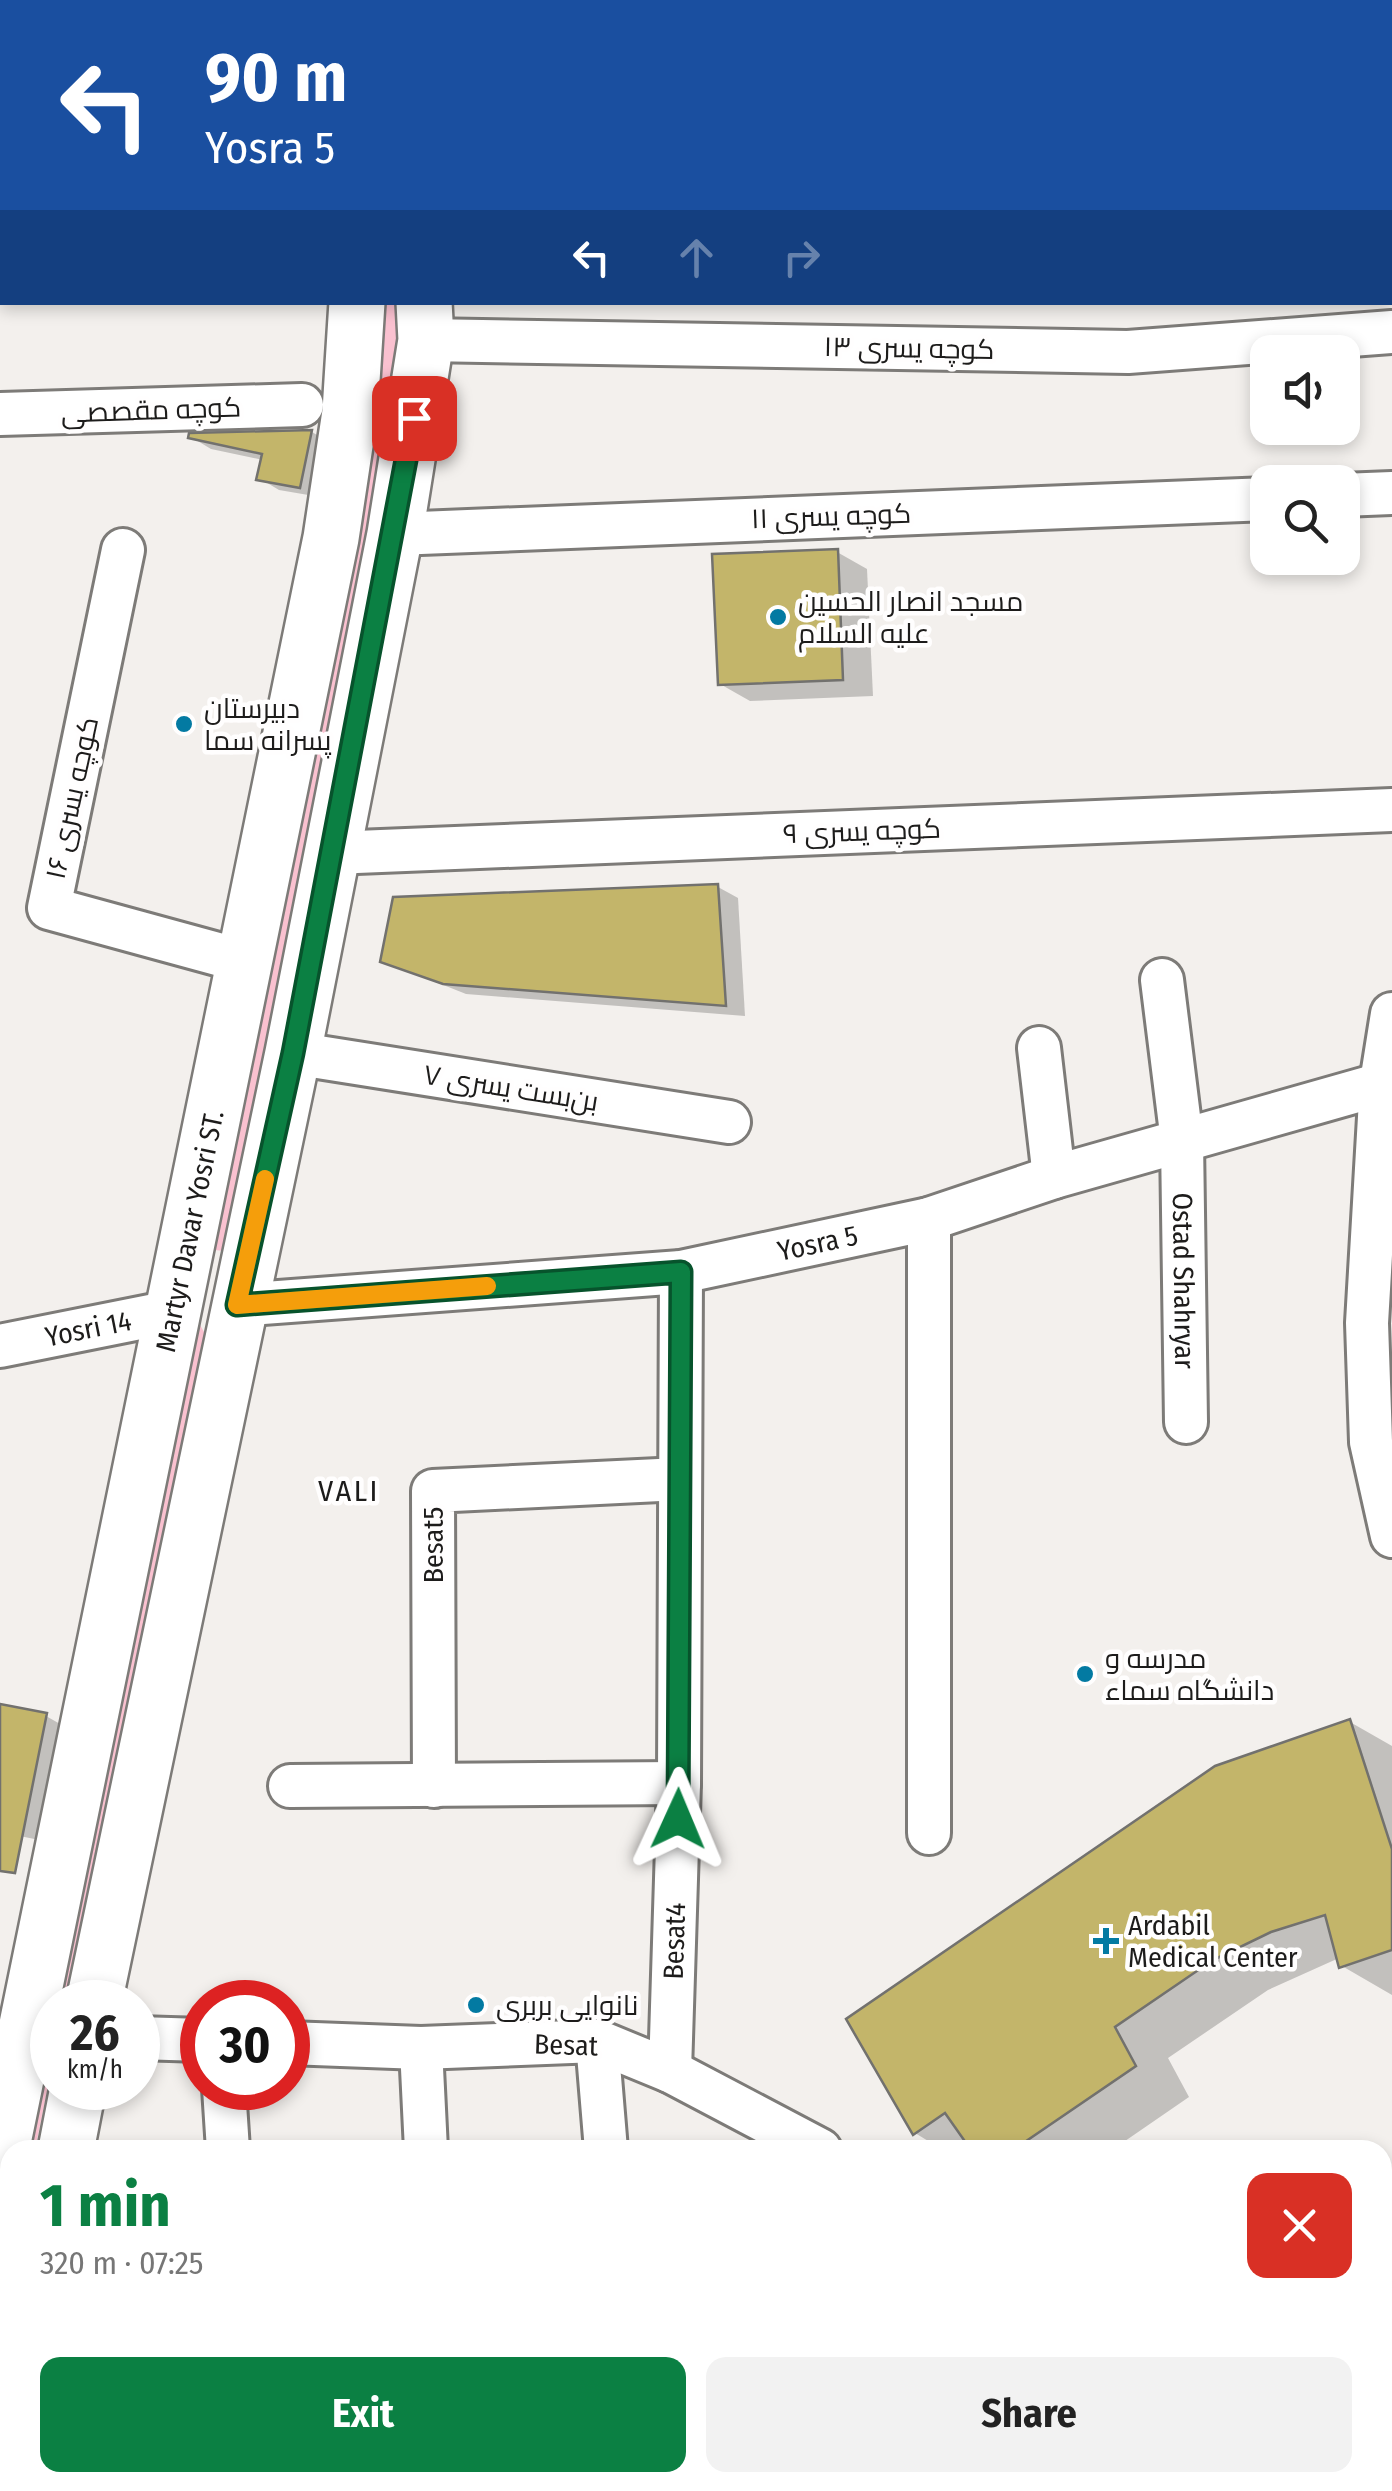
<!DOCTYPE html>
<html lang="en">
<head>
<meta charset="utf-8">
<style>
	:root { --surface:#fff; --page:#f2f2f2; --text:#222; --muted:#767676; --accent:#0b8043 }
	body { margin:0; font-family:"Fira Sans Condensed",Cairo,sans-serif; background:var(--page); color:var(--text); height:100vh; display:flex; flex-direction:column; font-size:38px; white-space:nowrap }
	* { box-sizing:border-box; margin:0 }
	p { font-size:32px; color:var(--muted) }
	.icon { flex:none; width:55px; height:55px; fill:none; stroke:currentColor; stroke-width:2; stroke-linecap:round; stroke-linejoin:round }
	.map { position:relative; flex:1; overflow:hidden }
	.side { position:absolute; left:0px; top:2140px; width:1392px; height:352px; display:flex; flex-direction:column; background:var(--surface); border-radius:30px 30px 0 0; box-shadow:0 5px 15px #0003 }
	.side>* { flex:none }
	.guide { position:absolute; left:0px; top:0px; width:1392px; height:305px; box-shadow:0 5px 15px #0003; background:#1a4fa0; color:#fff; overflow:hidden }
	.fabs { position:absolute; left:1250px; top:335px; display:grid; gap:20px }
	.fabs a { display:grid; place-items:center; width:110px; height:110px; border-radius:20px; background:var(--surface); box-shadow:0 5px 15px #0003; font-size:50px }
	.speed { position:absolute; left:30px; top:1980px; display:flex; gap:20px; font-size:50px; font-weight:700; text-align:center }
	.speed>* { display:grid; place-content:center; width:130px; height:130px; border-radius:50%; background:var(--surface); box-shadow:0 5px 15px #0003; line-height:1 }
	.speed small { font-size:25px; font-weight:400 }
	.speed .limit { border:15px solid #d22; background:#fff; color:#111 }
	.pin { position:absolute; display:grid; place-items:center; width:85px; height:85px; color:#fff; margin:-42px; border-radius:20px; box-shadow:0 5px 15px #0006 }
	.me { position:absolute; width:110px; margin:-55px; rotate:1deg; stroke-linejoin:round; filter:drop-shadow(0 0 8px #0008) }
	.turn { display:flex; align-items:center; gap:35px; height:210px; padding:0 40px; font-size:45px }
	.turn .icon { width:130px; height:130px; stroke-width:2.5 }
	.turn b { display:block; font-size:70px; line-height:85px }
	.lanes { display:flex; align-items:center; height:95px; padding:0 40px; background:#0003; justify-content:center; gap:50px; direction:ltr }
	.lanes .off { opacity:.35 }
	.round { display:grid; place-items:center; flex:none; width:105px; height:105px; border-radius:20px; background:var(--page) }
	.summary { display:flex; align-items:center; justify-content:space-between; height:170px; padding:0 40px }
	h1 { font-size:60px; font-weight:700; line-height:75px; color:var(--accent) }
	.primary-button { display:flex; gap:20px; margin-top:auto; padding:20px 40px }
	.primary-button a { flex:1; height:115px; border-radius:20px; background:var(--accent); color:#fff; font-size:40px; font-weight:700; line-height:115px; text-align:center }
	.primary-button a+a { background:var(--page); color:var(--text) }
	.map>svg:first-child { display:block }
	.green { fill:#fac1d0 }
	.shadow { fill:#0003 }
	.building { fill:#c3b56a; stroke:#72716e; stroke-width:2.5 }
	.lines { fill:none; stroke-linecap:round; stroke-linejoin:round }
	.minor-casing { stroke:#7d7b78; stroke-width:48 }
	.major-casing { stroke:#7d7b78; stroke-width:60 }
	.minor { stroke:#fff; stroke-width:42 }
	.major { stroke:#fff; stroke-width:55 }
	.route-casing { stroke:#07532c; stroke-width:25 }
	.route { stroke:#0b8043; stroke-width:18 }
	.slow { stroke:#f59e0b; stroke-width:18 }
	.poi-dot { fill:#037aa2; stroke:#fffefe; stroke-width:4 }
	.labels { text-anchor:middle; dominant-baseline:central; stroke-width:9; stroke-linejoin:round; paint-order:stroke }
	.street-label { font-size:28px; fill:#1d1c1b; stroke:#fffefe }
	.poi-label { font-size:28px; fill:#1d1c1b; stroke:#fffefe; text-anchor:start }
	.neighbourhood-label { font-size:30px; letter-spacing:2.5px; fill:#1d1c1b; stroke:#fffefe }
</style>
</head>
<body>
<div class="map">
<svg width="1392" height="2491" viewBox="0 0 1392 2491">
	<rect width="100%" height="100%" fill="#f3f0ed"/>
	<g class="green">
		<path d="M 379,303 L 396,303 L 397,364 L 373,535 L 230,1234 L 223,1251 L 215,1250 L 213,1236 Z"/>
		<path d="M 200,1325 L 207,1337 L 66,2002 L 52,2002 L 52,2067 L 35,2150 L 20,2150 L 190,1342 Z"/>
	</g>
	<g class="shadow">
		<path d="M 312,432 L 332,444 L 320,497 L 279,490 L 259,478 L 263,460 L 211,449 L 191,437 Z"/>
		<path d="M 837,552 L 867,569 L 873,696 L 750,701 L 720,684 Z"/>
		<path d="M 718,887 L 738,898 L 745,1016 L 466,994 L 383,961 Z"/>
		<path d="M 0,1706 L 46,1716 L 76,1733 L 54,1843 L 0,1832 Z"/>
		<path d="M 1350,1722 L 1392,1746 L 1392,1995 L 1342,1966 L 1339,1958 L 1268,1990 L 1168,2058 L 1189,2097 L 1112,2150 L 943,2150 L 915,2133 Z"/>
	</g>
	<g class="building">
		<path d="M 312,430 L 300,488 L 256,480 L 262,454 L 188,438 L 189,433 Z"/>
		<path d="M 838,549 L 843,680 L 718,685 L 712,554 Z"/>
		<path d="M 718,884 L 726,1006 L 443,984 L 380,962 L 393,897 Z"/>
		<path d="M 0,1704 L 47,1713 L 15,1873 L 0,1871 Z"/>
		<path d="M 1350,1719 L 1392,1849 L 1392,1950 L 1339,1968 L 1325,1915 L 1271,1932 L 1213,1960 L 1115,2027 L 1136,2066 L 1013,2150 L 971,2150 L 945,2113 L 913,2135 L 846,2019 L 1215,1766 Z"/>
	</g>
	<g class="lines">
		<g class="minor-casing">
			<g id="minor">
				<path d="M 46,2 L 51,0"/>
				<path d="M 464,2 L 471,0"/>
				<path d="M 0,26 L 2,25"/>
				<path d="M 1390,129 L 1392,116"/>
				<path d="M 1390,186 L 1392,186"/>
				<path d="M 0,218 L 2,217"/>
				<path d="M 426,340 L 1128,352 L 1392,332"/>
				<path d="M 0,414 L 302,405"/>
				<path d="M 1342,495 L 1392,493"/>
				<path d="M 395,534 L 1268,499"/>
				<path d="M 123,550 L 49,908 L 243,961"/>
				<path d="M 332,853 L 1392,810"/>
				<path id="s1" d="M 1162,980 L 1182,1141 L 1186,1422"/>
				<path d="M 1392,1014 L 1381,1083 L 1367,1323 L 1371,1442 L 1392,1536"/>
				<path d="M 1039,1048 L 1054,1177"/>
				<path d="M 293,1053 L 729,1122"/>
				<path id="s2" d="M 237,1305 L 681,1272 L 929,1219 L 1054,1177 L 1392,1081"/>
				<path id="s3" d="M 0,1346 L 175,1311"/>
				<path d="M 290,1786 L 679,1783"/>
				<path d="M 434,1786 L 433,1491 L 680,1479"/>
				<path d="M 929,1833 L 929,1219"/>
				<path d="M 138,2038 L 202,2040"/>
				<path d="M 597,2041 L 606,2150"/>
				<path d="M 288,2043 L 421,2048 L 597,2041 L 670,2071 L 820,2150"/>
				<path d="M 421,2048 L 426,2150"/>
				<path id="s4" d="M 670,2071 L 679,1783 L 681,1272"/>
				<path d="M 224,2088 L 228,2150"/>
				<path d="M 1382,2260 L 1392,2250"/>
				<path d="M 1382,2323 L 1392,2339"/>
				<path d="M 55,2482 L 63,2491"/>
				<path d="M 1252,2482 L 1254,2491"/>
				<path d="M 853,2491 L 884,2482"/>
			</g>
		</g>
		<g class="major-casing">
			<g id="major">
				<path d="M 328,0 L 329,2"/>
				<path d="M 394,0 L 394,2"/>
				<path d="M 94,2002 L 293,1053 L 395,534 L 426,340 L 424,302"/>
				<path d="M 66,2150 L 78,2088"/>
				<path id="s5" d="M 0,2157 L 331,538 L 350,412 L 357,302"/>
				<path d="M 0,2477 L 10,2434"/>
			</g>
		</g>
		<use href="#minor" class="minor"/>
		<use href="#major" class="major"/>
	</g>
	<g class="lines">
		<g class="route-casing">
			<path id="route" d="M 414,418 L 293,1053 L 237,1305 L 681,1272 L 678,1819"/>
		</g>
		<use href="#route" class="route"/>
		<path class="slow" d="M 265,1179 L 237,1305 L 487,1286"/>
	</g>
	<g class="poi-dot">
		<circle cx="778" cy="617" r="10"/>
		<circle cx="184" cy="724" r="10"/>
		<circle cx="1085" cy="1674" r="10"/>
		<path d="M1101 1926h10v10h10v10h-10v10h-10v-10h-10v-10h10z"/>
		<circle cx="476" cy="2005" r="10"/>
	</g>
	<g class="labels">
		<g class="street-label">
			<text transform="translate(909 348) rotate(1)">کوچه یسری ۱۳</text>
			<text transform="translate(151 410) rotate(-2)">کوچه مقصصی</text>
			<text transform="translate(831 516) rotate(-2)">کوچه یسری ۱۱</text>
			<text transform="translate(72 798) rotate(-78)">کوچه یسری ۱۶</text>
			<text transform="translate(862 831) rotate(-2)">کوچه یسری ۹</text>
			<text transform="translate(511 1088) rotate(9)">بن‌بست یسری ۷</text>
			<text stroke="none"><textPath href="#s5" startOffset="945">Martyr Davar Yosri ST.</textPath></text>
			<text stroke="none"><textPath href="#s2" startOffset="585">Yosra 5</textPath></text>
			<text stroke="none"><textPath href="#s1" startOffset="302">Ostad Shahryar</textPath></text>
			<text stroke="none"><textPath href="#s3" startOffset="90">Yosri 14</textPath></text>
			<text transform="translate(433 1545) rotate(-90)">Besat5</text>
			<text stroke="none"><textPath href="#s4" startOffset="130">Besat4</textPath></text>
			<text transform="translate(566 2045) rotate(2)">Besat</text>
		</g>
		<g class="poi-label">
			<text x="798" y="601">مسجد انصار الحسین<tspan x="798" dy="32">علیه السلام</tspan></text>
			<text x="204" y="708">دبیرستان<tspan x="204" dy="32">پسرانه سما</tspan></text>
			<text x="1105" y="1658">مدرسه و<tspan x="1105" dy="32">دانشگاه سماء</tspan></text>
			<text x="1128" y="1925">Ardabil<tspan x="1128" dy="32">Medical Center</tspan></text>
			<text x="496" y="2005">نانوایی بربری</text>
		</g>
		<g class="neighbourhood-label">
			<text x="349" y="1491">VALI</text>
		</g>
	</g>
</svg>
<div class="fabs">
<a><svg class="icon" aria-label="sound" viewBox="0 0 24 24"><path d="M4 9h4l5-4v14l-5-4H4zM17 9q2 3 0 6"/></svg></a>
<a><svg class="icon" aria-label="search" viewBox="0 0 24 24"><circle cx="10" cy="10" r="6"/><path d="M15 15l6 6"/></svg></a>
</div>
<div class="speed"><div>26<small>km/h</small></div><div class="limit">30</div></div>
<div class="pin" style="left:414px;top:418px;background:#d93025"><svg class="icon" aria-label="arrive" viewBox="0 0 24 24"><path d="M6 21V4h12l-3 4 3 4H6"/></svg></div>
<svg class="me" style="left:678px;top:1819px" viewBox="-20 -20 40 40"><path d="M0-17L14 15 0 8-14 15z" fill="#0b8043" stroke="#fff" stroke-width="4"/></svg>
<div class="guide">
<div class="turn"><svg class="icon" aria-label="left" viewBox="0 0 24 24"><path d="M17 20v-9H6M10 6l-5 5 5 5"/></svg><div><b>90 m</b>Yosra 5</div></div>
<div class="lanes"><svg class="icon" aria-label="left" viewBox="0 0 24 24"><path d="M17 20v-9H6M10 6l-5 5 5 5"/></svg><svg class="icon off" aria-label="ahead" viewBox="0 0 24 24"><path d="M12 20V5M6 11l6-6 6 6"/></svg><svg class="icon off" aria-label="right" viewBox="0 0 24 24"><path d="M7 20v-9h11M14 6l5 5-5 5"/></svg></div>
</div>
<section class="side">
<div class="summary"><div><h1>1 min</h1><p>320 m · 07:25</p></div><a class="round" style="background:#d93025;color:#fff"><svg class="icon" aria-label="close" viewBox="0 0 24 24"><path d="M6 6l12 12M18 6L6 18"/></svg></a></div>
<div class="primary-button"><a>Exit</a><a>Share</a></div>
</section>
</div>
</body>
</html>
